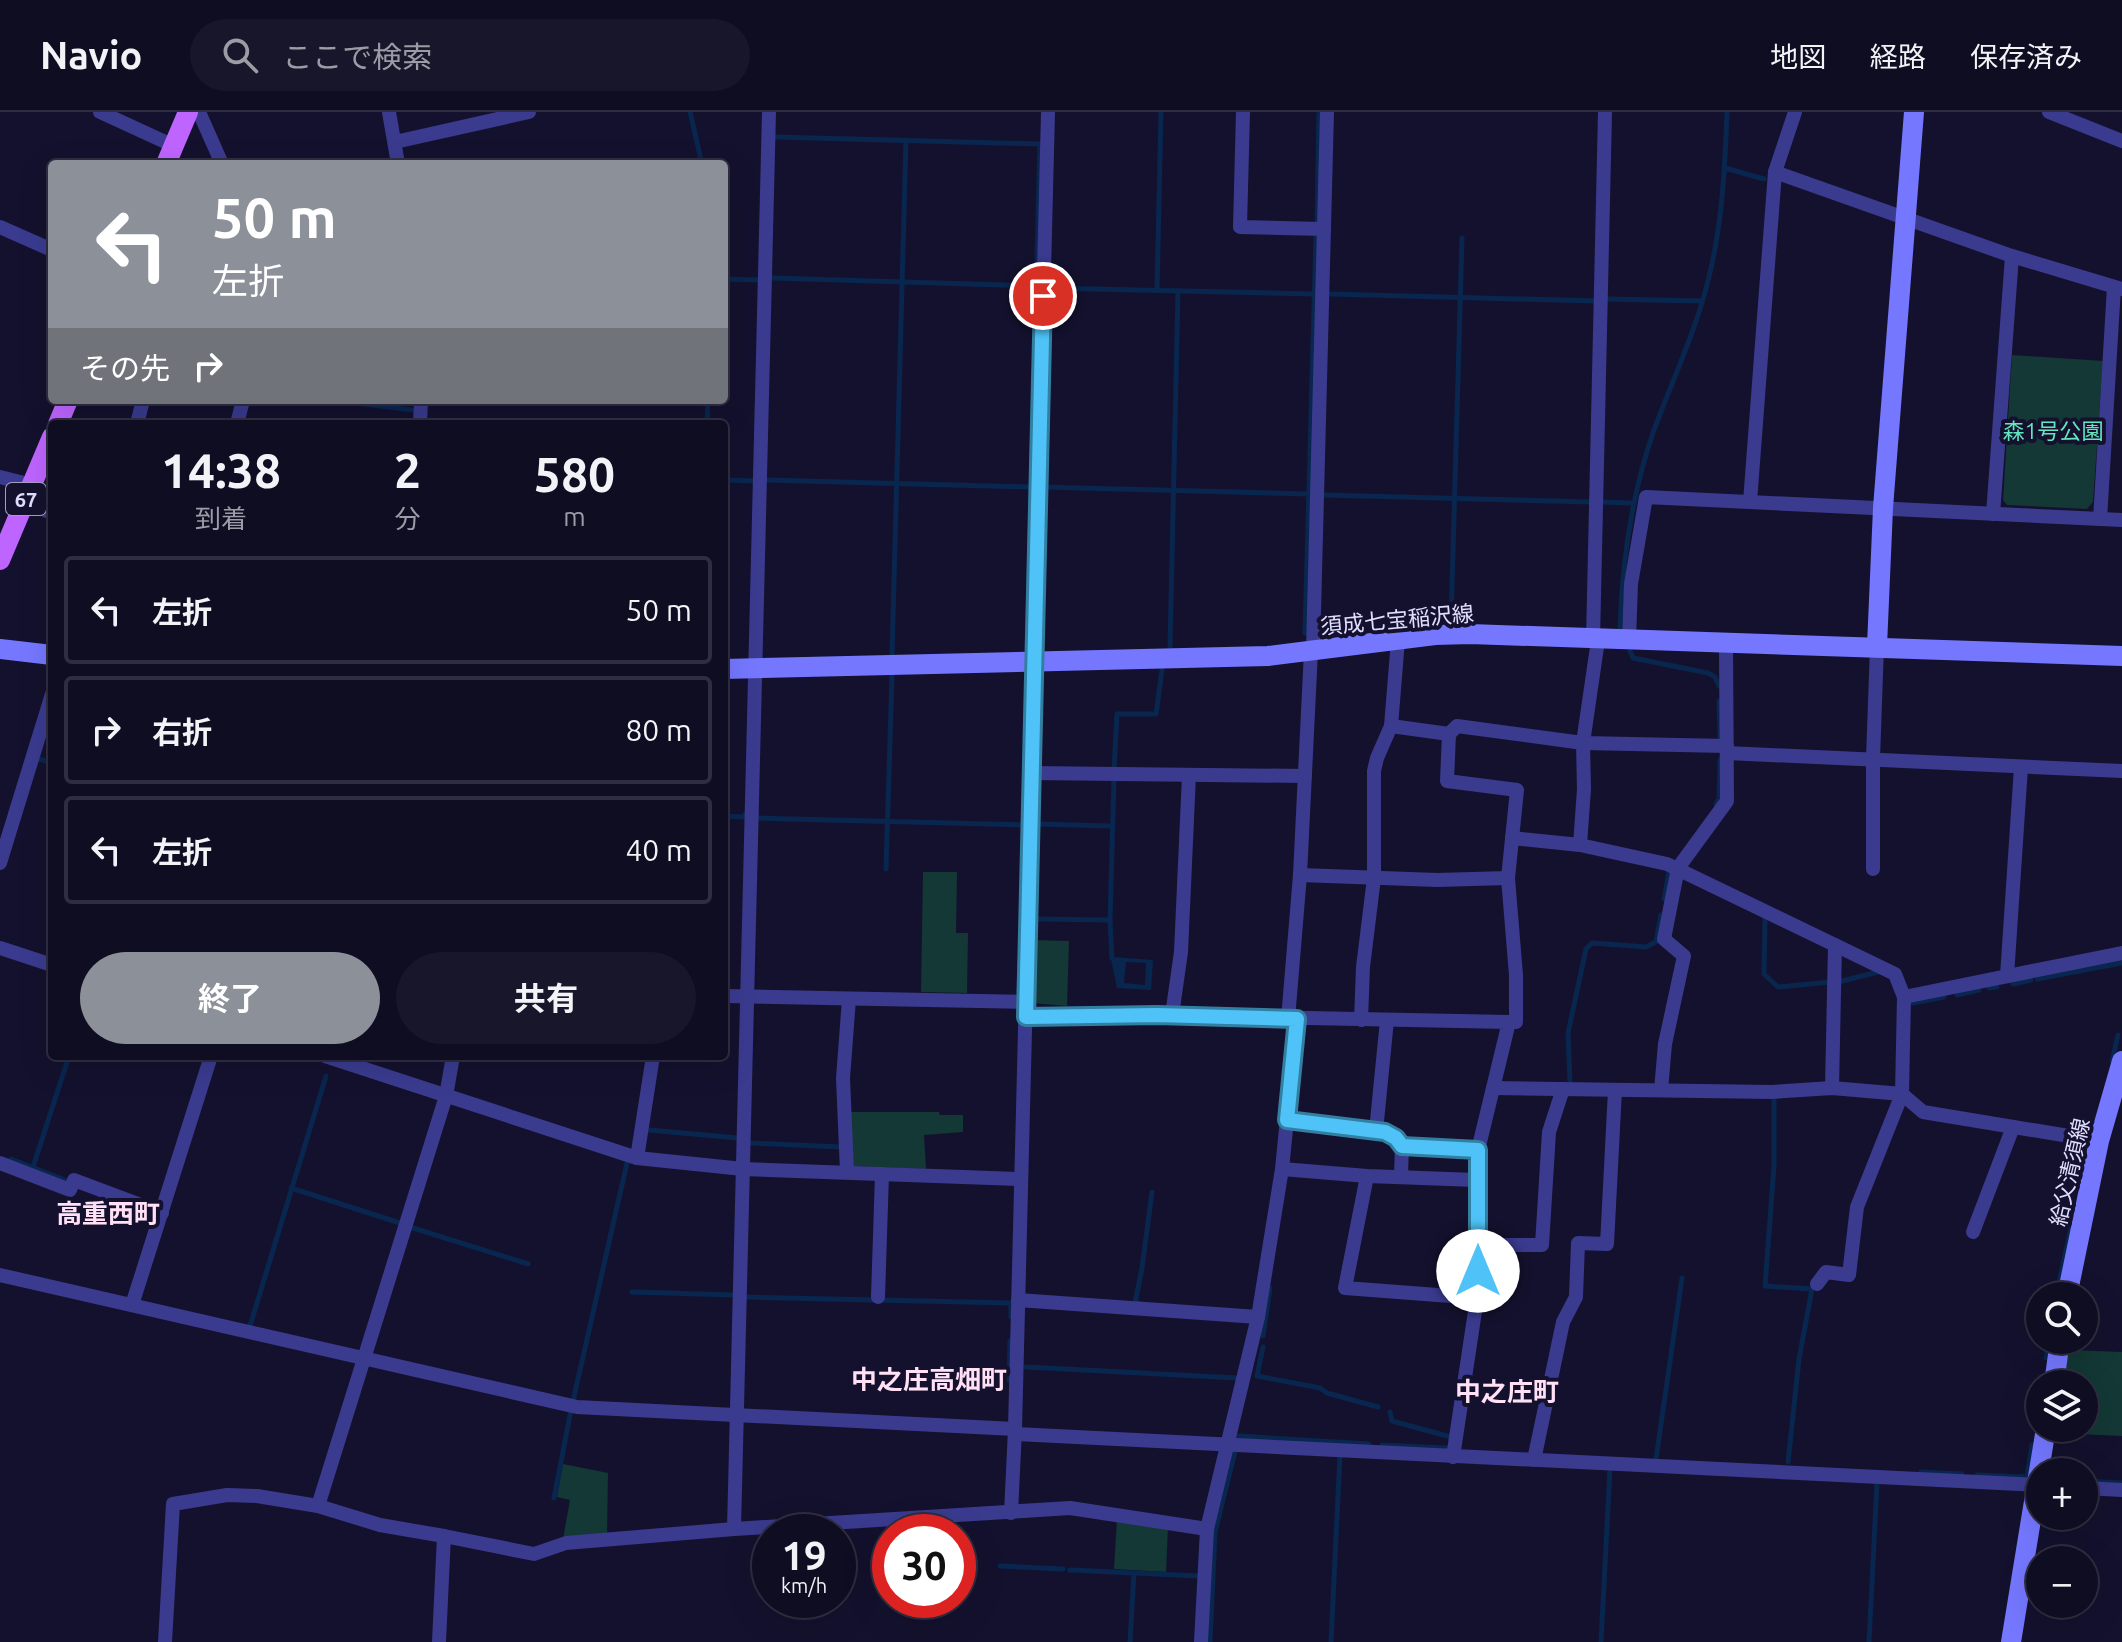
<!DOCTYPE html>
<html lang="ja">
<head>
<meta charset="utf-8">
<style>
	:root { --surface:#0f0d22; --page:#18162a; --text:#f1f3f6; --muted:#9b9ca5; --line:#2f2d40; --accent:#8c9099 }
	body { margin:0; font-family:Ubuntu,"Noto Sans JP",sans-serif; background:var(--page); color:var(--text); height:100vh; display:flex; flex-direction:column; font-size:30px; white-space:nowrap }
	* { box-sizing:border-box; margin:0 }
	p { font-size:26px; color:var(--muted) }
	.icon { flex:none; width:44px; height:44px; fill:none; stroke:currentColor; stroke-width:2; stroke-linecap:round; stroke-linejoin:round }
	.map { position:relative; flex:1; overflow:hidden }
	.drawer { position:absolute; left:48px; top:308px; width:680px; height:640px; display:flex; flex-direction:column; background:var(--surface); border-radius:8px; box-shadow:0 8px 32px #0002,0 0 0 2px var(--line) }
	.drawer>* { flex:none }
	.top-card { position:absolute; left:48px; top:48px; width:680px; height:244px; border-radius:8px; box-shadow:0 8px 32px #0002,0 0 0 2px var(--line); background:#8c9099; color:#fff; overflow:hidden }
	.buttons { position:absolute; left:2026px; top:1170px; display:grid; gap:16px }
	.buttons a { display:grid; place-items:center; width:72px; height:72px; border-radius:50%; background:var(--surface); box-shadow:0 8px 32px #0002,0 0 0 2px var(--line); font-size:40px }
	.speed { position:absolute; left:752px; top:1402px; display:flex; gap:16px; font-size:40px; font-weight:700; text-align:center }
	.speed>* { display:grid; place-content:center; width:104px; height:104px; border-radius:50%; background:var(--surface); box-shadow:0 8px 32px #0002,0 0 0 2px var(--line); line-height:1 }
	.speed small { font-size:20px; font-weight:400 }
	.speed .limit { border:12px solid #d22; background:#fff; color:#111 }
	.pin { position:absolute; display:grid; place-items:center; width:68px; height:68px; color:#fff; margin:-34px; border:4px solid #fff; border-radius:50%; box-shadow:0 2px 8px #0007 }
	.me { position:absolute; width:88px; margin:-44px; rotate:0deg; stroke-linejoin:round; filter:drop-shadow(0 0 6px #0008) }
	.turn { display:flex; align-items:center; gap:28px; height:168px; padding:0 32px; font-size:36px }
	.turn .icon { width:104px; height:104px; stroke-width:2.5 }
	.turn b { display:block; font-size:56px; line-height:68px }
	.then { display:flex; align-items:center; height:76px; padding:0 32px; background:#0003; gap:16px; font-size:30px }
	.eta { display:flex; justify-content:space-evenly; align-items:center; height:136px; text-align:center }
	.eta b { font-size:48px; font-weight:700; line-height:56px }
	.cta { display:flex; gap:16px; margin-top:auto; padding:16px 32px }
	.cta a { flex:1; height:92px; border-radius:48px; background:var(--accent); color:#fff; font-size:32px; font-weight:700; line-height:92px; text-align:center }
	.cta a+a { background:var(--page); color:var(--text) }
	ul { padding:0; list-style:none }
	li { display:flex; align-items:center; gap:24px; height:108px; margin:0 16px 12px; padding:0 16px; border:4px solid var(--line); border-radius:8px }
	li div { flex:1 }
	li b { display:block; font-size:30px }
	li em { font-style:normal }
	header { display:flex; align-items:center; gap:48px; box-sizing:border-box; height:112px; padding:0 40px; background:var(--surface); border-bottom:2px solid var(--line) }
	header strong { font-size:38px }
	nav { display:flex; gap:44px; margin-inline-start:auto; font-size:28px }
	.search { width:560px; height:72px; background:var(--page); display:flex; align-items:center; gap:20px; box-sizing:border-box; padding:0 28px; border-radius:44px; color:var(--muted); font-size:30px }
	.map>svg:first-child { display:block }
	.green { fill:#133835 }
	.water { fill:#09264f; fill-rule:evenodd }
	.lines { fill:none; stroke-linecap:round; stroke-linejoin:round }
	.stream { stroke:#09264f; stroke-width:5 }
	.street { stroke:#3a3b8f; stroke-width:14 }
	.secondary { stroke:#7578ff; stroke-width:20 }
	.primary { stroke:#be65ff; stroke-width:20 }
	.route-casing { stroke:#337fa1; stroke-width:20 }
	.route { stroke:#4fc3f7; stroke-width:14 }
	.labels { text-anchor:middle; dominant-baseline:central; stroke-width:8; stroke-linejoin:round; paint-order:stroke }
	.shield { fill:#14112e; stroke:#a3a0c0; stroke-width:2 }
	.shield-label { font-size:20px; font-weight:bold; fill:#e0deff }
	.park-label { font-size:22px; fill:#63e6bf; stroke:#14112e }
	.street-label { font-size:22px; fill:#e0deff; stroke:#14112e }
	.quarter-label { font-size:26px; font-weight:bold; fill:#ffe0f5; stroke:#14112e }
</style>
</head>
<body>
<header>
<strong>Navio</strong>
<div class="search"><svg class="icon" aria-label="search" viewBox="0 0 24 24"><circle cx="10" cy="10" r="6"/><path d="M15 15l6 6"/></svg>ここで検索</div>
<nav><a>地図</a><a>経路</a><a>保存済み</a></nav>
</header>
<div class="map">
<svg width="2122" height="1530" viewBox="0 0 2122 1530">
	<rect width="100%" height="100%" fill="#14112e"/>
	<g class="green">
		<path d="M 2012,243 L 2103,249 L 2093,390 L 2087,397 L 2007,393 L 2003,388 Z"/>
		<path d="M 923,760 L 957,760 L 956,821 L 968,821 L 967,881 L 921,880 Z"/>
		<path d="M 1032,828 L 1069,829 L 1067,894 L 1031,891 Z"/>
		<path d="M 848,1000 L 939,1000 L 940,1003 L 963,1003 L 963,1020 L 924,1023 L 926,1057 L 851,1054 Z"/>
		<path d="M 2069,1238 L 2122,1240 L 2122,1324 L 2055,1321 L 2056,1316 L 2084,1316 L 2084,1272 L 2063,1272 Z"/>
		<path d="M 563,1352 L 608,1361 L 607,1424 L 563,1427 L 570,1388 L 557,1385 Z"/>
		<path d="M 1117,1407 L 1168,1415 L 1166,1460 L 1114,1457 Z"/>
	</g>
	<path class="water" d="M 1114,845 L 1153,848 L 1151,878 L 1117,876 L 1111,847 ZM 1126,850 L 1146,851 L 1145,873 L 1124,871 Z"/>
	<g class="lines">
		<g class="stream">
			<path d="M 690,0 L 702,52"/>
			<path d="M 776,25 L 1040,32 L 1027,536"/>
			<path d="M 1725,56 L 1764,67"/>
			<path d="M 1317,112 L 1319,0"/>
			<path d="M 773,166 L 1036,174"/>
			<path d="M 724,167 L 760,168"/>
			<path d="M 1048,176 L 1315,182"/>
			<path d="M 1157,178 L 1161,0"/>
			<path d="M 1331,182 L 1596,189"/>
			<path d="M 1607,187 L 1702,189"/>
			<path d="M 333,288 L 412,298"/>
			<path d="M 707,312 L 708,288"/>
			<path d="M 724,368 L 755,369"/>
			<path d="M 766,368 L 1031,375"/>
			<path d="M 1043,375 L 1310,382"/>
			<path d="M 1324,383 L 1591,390"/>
			<path d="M 1601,390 L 1631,391"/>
			<path d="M 1451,509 L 1462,126"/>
			<path d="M 1620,516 C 1622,450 1632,381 1654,318 C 1672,269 1695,221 1708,169 C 1722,114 1725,57 1727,0"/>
			<path d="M 1305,521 L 1316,124"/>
			<path d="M 1170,534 L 1178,179"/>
			<path d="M 1630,539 L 1633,546 L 1708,561 L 1715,565 L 1719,574"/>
			<path d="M 892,542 L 906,28"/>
			<path d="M 1719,589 L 1720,627"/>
			<path d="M 1025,624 L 1027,561"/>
			<path d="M 39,647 L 52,651"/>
			<path d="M 1114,658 L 1117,602 L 1156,602 L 1162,558"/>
			<path d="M 1716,692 L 1719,687 L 1720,648"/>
			<path d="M 724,704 L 745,705 L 745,702"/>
			<path d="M 757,706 L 1025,713"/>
			<path d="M 1036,712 L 1111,714"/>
			<path d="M 886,757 L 892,563"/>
			<path d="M 1664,787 L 1669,760"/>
			<path d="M 1765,806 L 1764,862 L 1778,875 L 1831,870"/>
			<path d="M 1035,807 L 1110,808"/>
			<path d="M 1112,846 L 1110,808 L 1114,666"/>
			<path d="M 2037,867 L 2122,851"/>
			<path d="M 1838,870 L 1878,860"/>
			<path d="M 2013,872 L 2031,868"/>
			<path d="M 1989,876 L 1997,875"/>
			<path d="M 1957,883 L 1979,878"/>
			<path d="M 1014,885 L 1018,885 L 1020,851"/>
			<path d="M 1913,891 L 1944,885"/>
			<path d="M 2112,949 L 2118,923"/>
			<path d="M 1570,970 L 1568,921 L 1586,837 L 1592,831 L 1646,835 L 1656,830 L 1661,803"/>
			<path d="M 1774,987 L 1774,1054 L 1765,1174 L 1812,1177 L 1799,1247 L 1788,1350"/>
			<path d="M 649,1018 L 738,1026"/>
			<path d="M 750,1031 L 841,1035"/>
			<path d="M 11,1047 L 65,1068"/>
			<path d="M 33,1055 L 69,944"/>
			<path d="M 291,1076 L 400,1111"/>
			<path d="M 410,1115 L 528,1152"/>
			<path d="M 632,1180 L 734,1183"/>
			<path d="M 2056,1184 L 2071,1116"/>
			<path d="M 745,1185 L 1011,1191 L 1011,1205"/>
			<path d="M 1138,1191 L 1135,1191 L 1142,1156 L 1152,1080"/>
			<path d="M 250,1214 L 326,964"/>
			<path d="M 1263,1224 L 1270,1176"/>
			<path d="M 1263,1235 L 1257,1264 L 1320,1276 L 1327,1281 L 1378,1295"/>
			<path d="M 2046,1246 L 2049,1228"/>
			<path d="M 1026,1255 L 1237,1266"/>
			<path d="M 1009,1268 L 1010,1229"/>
			<path d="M 2042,1272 L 2043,1269"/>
			<path d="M 573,1289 L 627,1051"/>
			<path d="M 1390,1300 L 1392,1309 L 1451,1325"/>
			<path d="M 2035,1315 L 2039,1290"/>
			<path d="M 1239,1324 L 1369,1332"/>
			<path d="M 1382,1333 L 1447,1336"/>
			<path d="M 1656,1347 L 1682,1166"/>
			<path d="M 1921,1360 L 1962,1362"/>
			<path d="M 1977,1363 L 2027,1365 L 2032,1333"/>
			<path d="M 2084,1369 L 2122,1371"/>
			<path d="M 554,1386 L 571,1298"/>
			<path d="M 1000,1454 L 1063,1457"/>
			<path d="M 1070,1458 L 1198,1464"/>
			<path d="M 1130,1530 L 1134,1461"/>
			<path d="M 1210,1530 L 1215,1420 L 1235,1340"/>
			<path d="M 1331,1530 L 1340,1343"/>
			<path d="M 1601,1530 L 1610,1357"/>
			<path d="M 1869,1530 L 1877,1371"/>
		</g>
		<g class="street">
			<path d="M 100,0 L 174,34"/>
			<path d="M 199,0 L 222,52"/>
			<path d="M 389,0 L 398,52"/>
			<path d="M 1243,0 L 1240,115 L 1324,117"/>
			<path d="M 2049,0 L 2122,29"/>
			<path d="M 395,30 L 529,0"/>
			<path d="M 1775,60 L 2012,144 L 2122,177"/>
			<path d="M 0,115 L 52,138"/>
			<path d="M 137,312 L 143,288"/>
			<path d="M 237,312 L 243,288"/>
			<path d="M 420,312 L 421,288"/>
			<path d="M 0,365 L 32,373"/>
			<path d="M 25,390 L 52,401"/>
			<path d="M 1750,390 L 1775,60 L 1795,0"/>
			<path d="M 1993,402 L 2012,144"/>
			<path d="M 2100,407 L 2114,175"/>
			<path d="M 1593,527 L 1605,0"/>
			<path d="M 1598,528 L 1583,631 L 1584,677 L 1580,733 L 1667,752 L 1895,862 L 1904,885 L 1902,982 L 1857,1095 L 1849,1163 L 1826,1160 L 1817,1172"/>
			<path d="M 1629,528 L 1631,472 L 1646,385 L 2122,408"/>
			<path d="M 1313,538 L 1327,0"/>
			<path d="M 1391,614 L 1398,528"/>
			<path d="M 1449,622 L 1447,669 L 1517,678 L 1508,766 L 1516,863 L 1516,910 L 1509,910"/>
			<path d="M 1727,641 L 2122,659"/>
			<path d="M 1031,661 L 1305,664"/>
			<path d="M 1512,726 L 1580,733"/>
			<path d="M 0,751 L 52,582"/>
			<path d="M 1873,757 L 1873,647 L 1877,534"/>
			<path d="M 1300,763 L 1437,768 L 1508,766"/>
			<path d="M 0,836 L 52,853"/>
			<path d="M 2007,864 L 2021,655"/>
			<path d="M 724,884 L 1026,890"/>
			<path d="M 1904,885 L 2122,841"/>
			<path d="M 1172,903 L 1181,840 L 1189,663"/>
			<path d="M 1026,905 L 1157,903 L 1509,910 L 1478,1038 L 1477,1186 L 1453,1345"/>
			<path d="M 1288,907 L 1300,763 L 1311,539"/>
			<path d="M 1361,908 L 1363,855 L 1374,766 L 1374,659 L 1377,646 L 1391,614 L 1449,622 L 1457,614 L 1583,631 L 1727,634"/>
			<path d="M 325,944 L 637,1046 L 743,1057 L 1021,1067"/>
			<path d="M 1493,976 L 1772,980 L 1832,976 L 1902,982 L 1923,1000 L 2099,1029"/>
			<path d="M 1832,976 L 1835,833"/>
			<path d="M 1661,978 L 1665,932 L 1684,844 L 1664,827 L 1678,756 L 1727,689 L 1726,531"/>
			<path d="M 1287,1008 L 1385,1020 L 1402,1031 L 1401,1065"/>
			<path d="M 1376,1019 L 1387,908"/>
			<path d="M 1402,1034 L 1478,1038"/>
			<path d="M 637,1046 L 653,944"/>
			<path d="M 0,1051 L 70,1078 L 74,1068 L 162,1101"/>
			<path d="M 1282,1057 L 1367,1064 L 1476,1068"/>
			<path d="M 847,1060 L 843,966 L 849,887"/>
			<path d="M 1367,1064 L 1345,1176 L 1477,1186"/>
			<path d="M 1973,1120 L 2013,1015"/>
			<path d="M 1479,1133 L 1542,1133 L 1549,1020 L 1563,977"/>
			<path d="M 0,1163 L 577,1295 L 1015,1317"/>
			<path d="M 878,1185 L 882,1062"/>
			<path d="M 1018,1188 L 1258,1205"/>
			<path d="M 132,1193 L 211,944"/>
			<path d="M 1015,1322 L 2040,1373"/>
			<path d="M 1534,1348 L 1563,1210 L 1576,1185 L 1578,1131 L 1607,1132 L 1615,978"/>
			<path d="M 2084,1376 L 2122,1378"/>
			<path d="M 318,1394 L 446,984 L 453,944"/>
			<path d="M 1011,1401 L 1015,1317 L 1048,0"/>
			<path d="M 734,1417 L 769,0"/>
			<path d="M 444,1424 L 534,1442 L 566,1431 L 734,1417 L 1070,1396 L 1207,1417"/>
			<path d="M 165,1530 L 173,1392 L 227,1383 L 257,1384 L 318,1394 L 380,1413 L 444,1424 L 439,1530"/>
			<path d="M 1201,1530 L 1207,1417 L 1258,1205 L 1282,1057 L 1297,907"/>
		</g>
		<g class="secondary">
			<path d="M 1877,534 L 1883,396 L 1914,0"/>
			<path d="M 0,537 L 52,543"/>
			<path d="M 724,557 L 1268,544 L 1435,523 L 1470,522 L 2122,544"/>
			<path d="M 2067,1184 L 2099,1029 L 2122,949"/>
			<path d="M 2054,1272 L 2060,1228"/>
			<path d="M 2011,1530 L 2046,1316"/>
		</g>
		<g class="primary">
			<path d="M 166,52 L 188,0"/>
			<path d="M 58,312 L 68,288"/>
			<path d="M 0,448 L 52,325"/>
		</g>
	</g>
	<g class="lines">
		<g class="route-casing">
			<path id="route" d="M 1043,184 L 1026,905 L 1157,903 L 1297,907 L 1287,1008 L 1385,1020 L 1396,1026 L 1402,1034 L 1478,1038 L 1478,1159"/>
		</g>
		<use href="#route" class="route"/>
	</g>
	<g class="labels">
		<rect class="shield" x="6" y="371" width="40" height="32" rx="6"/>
		<g class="shield-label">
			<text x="26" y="387">67</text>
		</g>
		<g class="park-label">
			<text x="2053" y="318">森1号公園</text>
		</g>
		<g class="street-label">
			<text transform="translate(1397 507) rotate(-5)">須成七宝稲沢線</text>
			<text transform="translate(2069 1060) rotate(-77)">給父清須線</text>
		</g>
		<g class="quarter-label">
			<text x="108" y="1101">高重西町</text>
			<text x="929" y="1267">中之庄高畑町</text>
			<text x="1507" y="1279">中之庄町</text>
		</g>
	</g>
</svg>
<div class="buttons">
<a><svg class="icon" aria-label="search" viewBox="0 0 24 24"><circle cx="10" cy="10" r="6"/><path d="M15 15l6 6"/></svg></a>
<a><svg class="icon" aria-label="layers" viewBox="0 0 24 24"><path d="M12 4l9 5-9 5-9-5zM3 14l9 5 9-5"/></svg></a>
<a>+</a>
<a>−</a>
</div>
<div class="speed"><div>19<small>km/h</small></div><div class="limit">30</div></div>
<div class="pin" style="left:1043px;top:184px;background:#d93025"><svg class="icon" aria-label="arrive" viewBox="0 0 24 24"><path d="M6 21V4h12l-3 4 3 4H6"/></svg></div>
<svg class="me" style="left:1478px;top:1159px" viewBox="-20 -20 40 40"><circle r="19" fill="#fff"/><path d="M0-13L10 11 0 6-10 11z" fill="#4fc3f7"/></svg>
<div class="top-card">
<div class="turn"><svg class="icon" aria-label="left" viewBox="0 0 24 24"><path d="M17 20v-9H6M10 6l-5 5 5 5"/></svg><div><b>50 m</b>左折</div></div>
<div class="then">その先<svg class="icon" aria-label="right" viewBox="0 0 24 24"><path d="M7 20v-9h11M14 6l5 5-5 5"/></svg></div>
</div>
<section class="drawer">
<div class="eta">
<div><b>14:38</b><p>到着</p></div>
<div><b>2</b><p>分</p></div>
<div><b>580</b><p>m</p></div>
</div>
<ul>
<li><svg class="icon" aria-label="left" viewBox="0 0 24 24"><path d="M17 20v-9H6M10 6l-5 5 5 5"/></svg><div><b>左折</b></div><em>50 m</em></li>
<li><svg class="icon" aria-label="right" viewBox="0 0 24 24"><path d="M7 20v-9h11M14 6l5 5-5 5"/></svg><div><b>右折</b></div><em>80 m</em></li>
<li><svg class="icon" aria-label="left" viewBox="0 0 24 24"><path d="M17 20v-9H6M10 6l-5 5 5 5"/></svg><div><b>左折</b></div><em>40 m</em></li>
</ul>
<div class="cta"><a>終了</a><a>共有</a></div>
</section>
</div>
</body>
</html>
